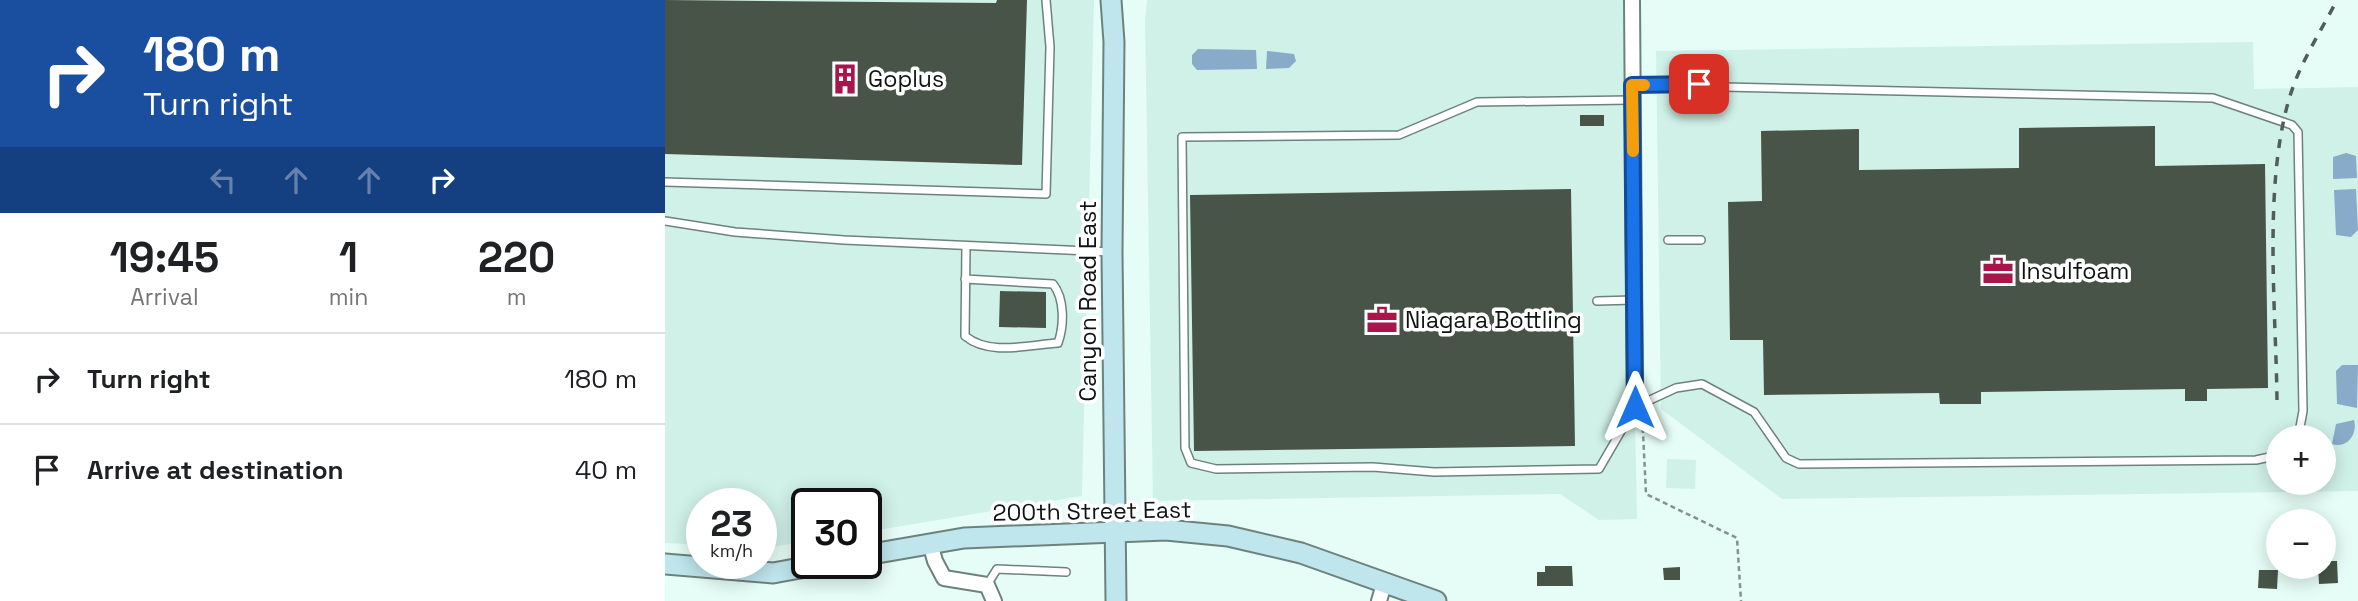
<!DOCTYPE html>
<html lang="en">
<head>
<meta charset="utf-8">
<style>
	:root { --surface:#fff; --page:#f2f2f2; --text:#202124; --muted:#757577; --line:#e0e0e0 }
	body { margin:0; font-family:"Space Grotesk",sans-serif; background:var(--page); color:var(--text); height:100vh; display:flex; flex-direction:column; font-size:26px; white-space:nowrap }
	* { box-sizing:border-box; margin:0 }
	p { font-size:23px; color:var(--muted) }
	.icon { flex:none; width:38px; height:38px; fill:none; stroke:currentColor; stroke-width:2; stroke-linecap:round; stroke-linejoin:round }
	.map { position:relative; flex:1; overflow:hidden }
	.drawer { display:flex; flex-direction:column; background:var(--surface); width:665px }
	.drawer>* { flex:none }
	.banner { background:#1a4fa0; color:#fff; overflow:hidden }
	.buttons { position:absolute; left:1601px; top:425px; display:grid; gap:14px }
	.buttons a { display:grid; place-items:center; width:70px; height:70px; border-radius:50%; background:var(--surface); box-shadow:0 4px 18px #0003; font-size:35px }
	.speed { position:absolute; left:21px; top:488px; display:flex; gap:14px; font-size:35px; font-weight:700; text-align:center }
	.speed>* { display:grid; place-content:center; width:91px; height:91px; border-radius:50%; background:var(--surface); box-shadow:0 4px 18px #0003; line-height:1 }
	.speed small { font-size:18px; font-weight:400 }
	.speed .limit { border:4px solid #111; border-radius:10px; background:#fff; color:#111 }
	.pin { position:absolute; display:grid; place-items:center; width:60px; height:60px; color:#fff; margin:-30px; border-radius:14px; box-shadow:0 4px 10px #0006 }
	.me { position:absolute; width:77px; margin:-38px; rotate:0deg; stroke-linejoin:round; filter:drop-shadow(0 0 5px #0008) }
	.turn { display:flex; align-items:center; gap:24px; height:147px; padding:0 28px; font-size:32px }
	.turn .icon { width:91px; height:91px; stroke-width:2.5 }
	.turn b { display:block; font-size:49px; line-height:60px }
	.lanes { display:flex; align-items:center; height:66px; padding:0 28px; background:#0003; justify-content:center; gap:35px; direction:ltr }
	.lanes .off { opacity:.35 }
	.eta { display:flex; justify-content:space-evenly; align-items:center; height:119px; text-align:center }
	.eta b { font-size:42px; font-weight:600; line-height:49px }
	ul { padding:0; list-style:none }
	li { display:flex; align-items:center; gap:21px; height:91px; padding:0 28px; border-top:2px solid var(--line) }
	li div { flex:1 }
	li b { display:block; font-size:26px }
	li em { font-style:normal }
	main { display:flex; flex:1; min-height:0 }
	.map>svg:first-child { display:block }
	.built { fill:#d0f1e8; fill-rule:evenodd }
	.water { fill:#88abc9 }
	.building { fill:#485447 }
	.lines { fill:none; stroke-linecap:round; stroke-linejoin:round }
	.lane-casing { stroke:#6d827c; stroke-width:10 }
	.street-casing { stroke:#6d827c; stroke-width:18 }
	.secondary-casing { stroke:#6d827c; stroke-width:23 }
	.path { stroke:#82938e; stroke-width:2.5; stroke-dasharray:5 3.5; stroke-linecap:butt }
	.lane { stroke:#fff; stroke-width:7 }
	.street { stroke:#fff; stroke-width:14 }
	.secondary { stroke:#bee6ec; stroke-width:19 }
	.rail { stroke:#505d59; stroke-width:3.5; stroke-dasharray:9 9; stroke-linecap:butt }
	.route-casing { stroke:#114b97; stroke-width:18 }
	.route { stroke:#1a73e8; stroke-width:12 }
	.slow { stroke:#f59e0b; stroke-width:12 }
	.labels { text-anchor:middle; dominant-baseline:central; stroke-width:7; stroke-linejoin:round; paint-order:stroke }
	.poi-label { font-size:23px; fill:#0d1513; stroke:#fff; text-anchor:start }
	.street-label { font-size:23px; fill:#0d1513; stroke:#fff }
</style>
</head>
<body>
<main>
<section class="drawer">
<div class="banner">
<div class="turn"><svg class="icon" aria-label="right" viewBox="0 0 24 24"><path d="M7 20v-9h11M14 6l5 5-5 5"/></svg><div><b>180 m</b>Turn right</div></div>
<div class="lanes"><svg class="icon off" aria-label="left" viewBox="0 0 24 24"><path d="M17 20v-9H6M10 6l-5 5 5 5"/></svg><svg class="icon off" aria-label="ahead" viewBox="0 0 24 24"><path d="M12 20V5M6 11l6-6 6 6"/></svg><svg class="icon off" aria-label="ahead" viewBox="0 0 24 24"><path d="M12 20V5M6 11l6-6 6 6"/></svg><svg class="icon" aria-label="right" viewBox="0 0 24 24"><path d="M7 20v-9h11M14 6l5 5-5 5"/></svg></div>
</div>
<div class="eta">
<div><b>19:45</b><p>Arrival</p></div>
<div><b>1</b><p>min</p></div>
<div><b>220</b><p>m</p></div>
</div>
<ul>
<li><svg class="icon" aria-label="right" viewBox="0 0 24 24"><path d="M7 20v-9h11M14 6l5 5-5 5"/></svg><div><b>Turn right</b></div><em>180 m</em></li>
<li><svg class="icon" aria-label="arrive" viewBox="0 0 24 24"><path d="M6 21V4h12l-3 4 3 4H6"/></svg><div><b>Arrive at destination</b></div><em>40 m</em></li>
</ul>
</section>
<div class="map">
<svg width="1693" height="601" viewBox="0 0 1693 601">
	<rect width="100%" height="100%" fill="#e5fdf6"/>
	<g class="built">
		<path d="M 0,0 L 429,0 L 417,496 L 201,532 L 201,504 L 142,504 L 142,541 L 96,549 L 96,504 L 37,504 L 37,545 L 0,543 Z"/>
		<path d="M 482,0 L 962,0 L 972,519 L 934,520 L 895,494 L 488,501 L 480,21 Z"/>
		<path d="M 1588,42 L 1589,89 L 1693,87 L 1693,491 L 1117,499 L 996,409 L 991,51 ZM 1614,438 L 1659,438 L 1659,483 L 1614,483 Z"/>
		<path d="M 1002,459 L 1031,460 L 1030,489 L 1001,488 Z"/>
	</g>
	<g class="water">
		<path d="M 533,49 L 591,50 L 592,69 L 532,70 L 527,64 L 527,55 Z"/>
		<path d="M 602,51 L 629,54 L 631,61 L 624,68 L 601,69 Z"/>
		<path d="M 1681,153 L 1691,156 L 1692,178 L 1668,179 L 1668,157 Z"/>
		<path d="M 1691,189 L 1693,230 L 1686,237 L 1671,235 L 1669,190 Z"/>
		<path d="M 1677,365 L 1693,365 L 1692,408 L 1672,404 L 1671,371 Z"/>
		<path d="M 1689,420 C 1693,434 1682,449 1667,444 L 1671,424 Z"/>
	</g>
	<g class="building">
		<path d="M 0,0 L 331,3 L 332,0 L 362,0 L 357,165 L 0,154 Z"/>
		<rect x="915" y="115" width="24" height="11"/>
		<path d="M 1490,126 L 1490,166 L 1600,164 L 1603,388 L 1542,389 L 1542,401 L 1520,401 L 1520,389 L 1316,392 L 1316,404 L 1275,404 L 1274,393 L 1099,395 L 1098,340 L 1065,340 L 1063,202 L 1097,201 L 1096,131 L 1194,129 L 1194,170 L 1354,168 L 1354,128 Z"/>
		<path d="M 906,189 L 910,446 L 529,451 L 525,195 Z"/>
		<path d="M 335,291 L 381,292 L 381,328 L 334,327 Z"/>
		<path d="M 1659,561 L 1672,561 L 1673,583 L 1654,584 L 1653,567 L 1659,567 Z"/>
		<path d="M 880,566 L 907,566 L 908,586 L 872,586 L 872,572 L 880,572 Z"/>
		<path d="M 1015,567 L 1015,580 L 999,580 L 998,568 Z"/>
		<path d="M 1594,570 L 1613,570 L 1612,589 L 1593,588 Z"/>
	</g>
	<g class="lines">
		<g class="lane-casing">
			<g id="lane">
				<path d="M 968,85 L 1548,98 L 1627,125 L 1633,132 L 1638,411 L 1633,438"/>
				<path d="M 967,100 L 812,102 L 734,135 L 517,137 L 520,448 L 526,463 L 551,469 L 708,467 L 769,472 L 934,469 L 970,407 L 1011,388 L 1037,384 L 1089,412 L 1121,458 L 1134,464 L 1591,460 L 1614,455"/>
				<path d="M 0,182 L 381,194 L 385,47 L 381,0"/>
				<path d="M 0,221 L 70,232 L 179,240 L 446,252"/>
				<path d="M 1003,240 L 1036,240"/>
				<path d="M 300,279 L 388,284 C 400,299 399,326 393,343 C 363,345 324,356 300,336 L 301,247"/>
				<path d="M 932,301 L 969,300"/>
				<path d="M 322,585 L 332,569 L 401,572"/>
			</g>
		</g>
		<g class="street-casing">
			<g id="street">
				<path d="M 967,0 L 970,407"/>
				<path d="M 265,543 L 270,561 L 279,578 L 322,585 L 329,601"/>
				<path d="M 714,601 L 719,584"/>
			</g>
		</g>
		<g class="secondary-casing">
			<g id="secondary">
				<path d="M 446,0 L 449,42 L 447,252 L 451,601"/>
				<path d="M 201,555 L 299,538 L 501,530 L 563,536 L 636,553 L 771,601"/>
				<path d="M 0,564 L 108,573 L 157,564"/>
			</g>
		</g>
		<path class="path" d="M 974,420 L 978,432 L 981,494 L 1072,538 L 1076,601"/>
		<use href="#lane" class="lane"/>
		<use href="#street" class="street"/>
		<use href="#secondary" class="secondary"/>
		<path class="rail" d="M 1612,400 C 1611,308 1598,184 1625,96 C 1635,63 1656,31 1672,0"/>
	</g>
	<g class="lines">
		<g class="route-casing">
			<path id="route" d="M 970,407 L 967,85 L 1034,84"/>
		</g>
		<use href="#route" class="route"/>
		<path class="slow" d="M 968,151 L 967,85 L 979,85"/>
	</g>
	<defs>
		<g id="building-bare" transform="scale(2.415)"><path d="M-4-6H4V6H1V3H-1V6H-4ZM-2.5-4.3h1.7v1.8h-1.7ZM.8-4.3h1.7v1.8H.8ZM-2.5-1h1.7V.8h-1.7ZM.8-1h1.7V.8H.8Z" fill="#a8154a" stroke="#fff" stroke-width="2.5" paint-order="stroke"/></g>
		<g id="office-bare" transform="scale(2.415)"><path d="M-6-3h4V-5.5h4V-3h4V5H-6ZM-1-4.5V-3h2v-1.5ZM-6 0V1H6V0Z" fill="#a8154a" stroke="#fff" stroke-width="2.5" paint-order="stroke"/></g>
	</defs>
	<g fill-rule="evenodd">
		<use href="#building-bare" x="180" y="79"/>
		<use href="#office-bare" x="1333" y="271"/>
		<use href="#office-bare" x="717" y="320"/>
	</g>
	<g class="labels">
		<g class="poi-label">
			<text x="203" y="79">Goplus</text>
			<text x="1356" y="271">Insulfoam</text>
			<text x="740" y="320">Niagara Bottling</text>
		</g>
		<g class="street-label">
			<text transform="translate(423 301) rotate(-90)">Canyon Road East</text>
			<text transform="translate(427 511) rotate(-1)">200th Street East</text>
		</g>
	</g>
</svg>
<div class="buttons">
<a>+</a>
<a>−</a>
</div>
<div class="speed"><div>23<small>km/h</small></div><div class="limit">30</div></div>
<div class="pin" style="left:1034px;top:84px;background:#d93025"><svg class="icon" aria-label="arrive" viewBox="0 0 24 24"><path d="M6 21V4h12l-3 4 3 4H6"/></svg></div>
<svg class="me" style="left:970px;top:407px" viewBox="-20 -20 40 40"><path d="M0-17L14 15 0 8-14 15z" fill="#1a73e8" stroke="#fff" stroke-width="4"/></svg>
</div>
</main>
</body>
</html>
